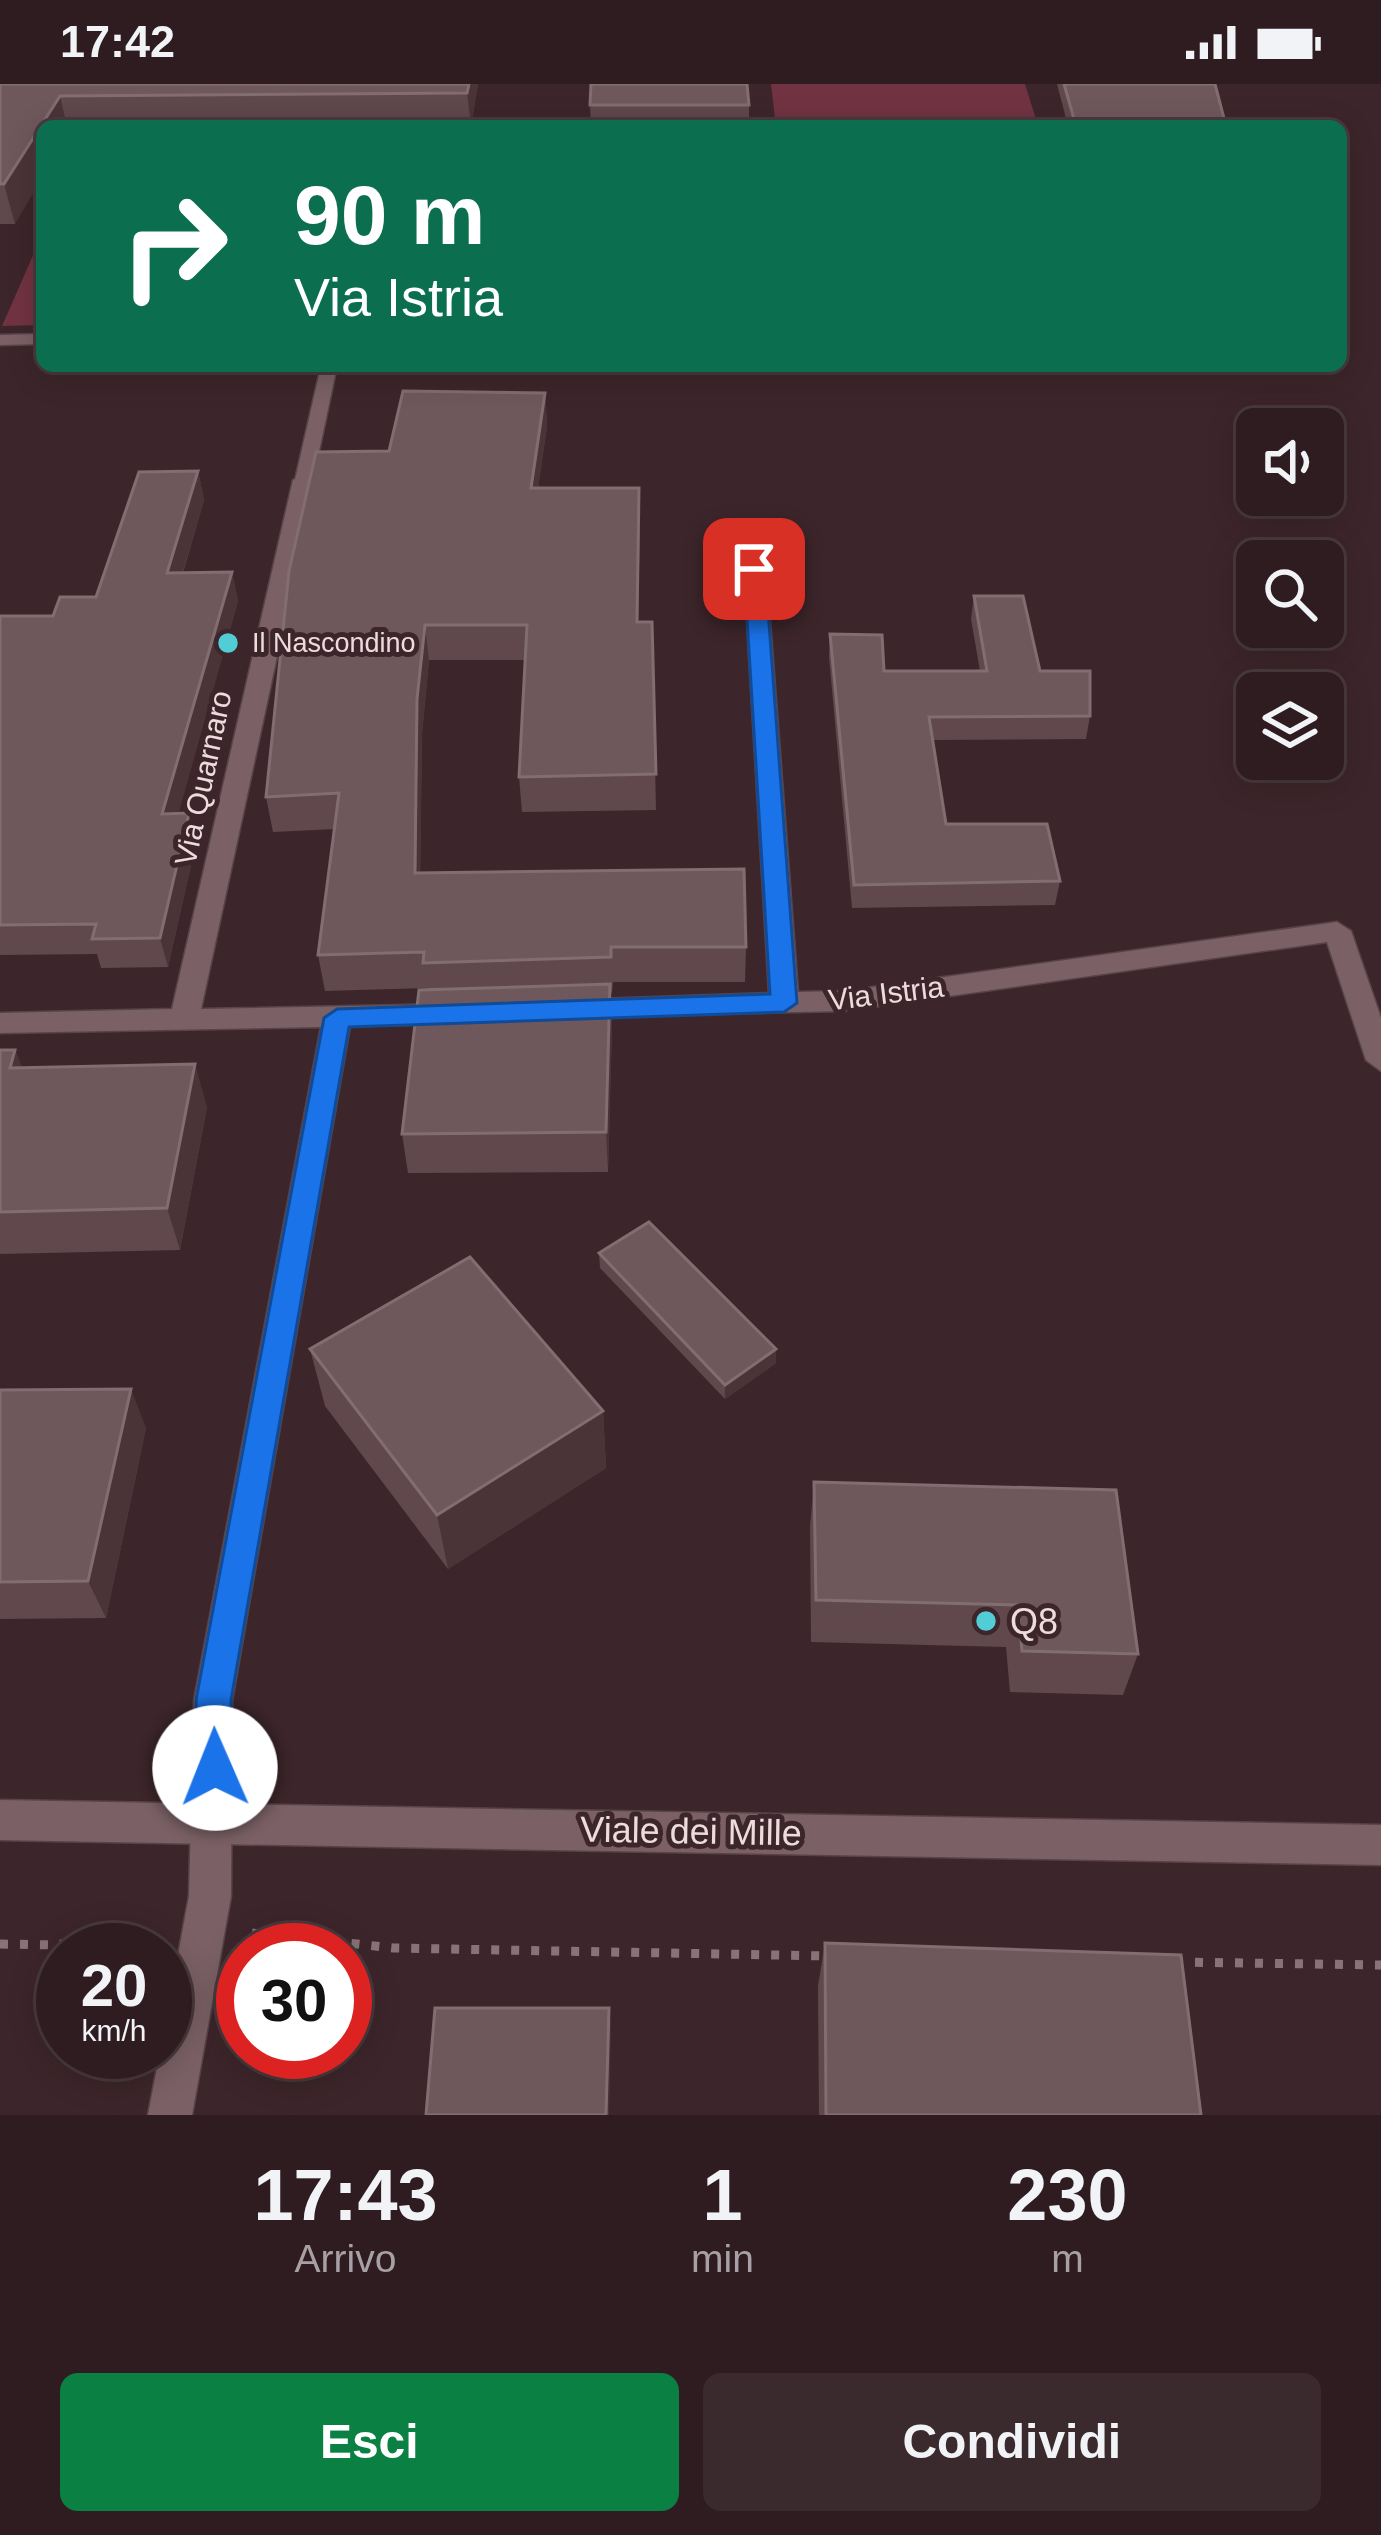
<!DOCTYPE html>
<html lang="it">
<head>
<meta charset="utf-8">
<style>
	:root { --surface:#2e1c20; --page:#3a292d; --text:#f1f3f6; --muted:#a7a1a5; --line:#493a3e; --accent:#0b8043 }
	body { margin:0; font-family:Arial,sans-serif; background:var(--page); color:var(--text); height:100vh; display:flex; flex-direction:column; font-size:45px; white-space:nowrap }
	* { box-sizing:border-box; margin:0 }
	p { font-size:39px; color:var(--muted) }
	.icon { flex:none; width:66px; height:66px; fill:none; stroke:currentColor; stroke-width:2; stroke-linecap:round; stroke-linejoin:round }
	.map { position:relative; height:2031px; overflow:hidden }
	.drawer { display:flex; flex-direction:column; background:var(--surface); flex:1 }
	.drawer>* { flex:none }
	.top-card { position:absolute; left:36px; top:36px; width:1311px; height:252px; border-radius:18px; box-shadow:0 6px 30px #0003,0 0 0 3px var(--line); background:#0b6e4f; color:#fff; overflow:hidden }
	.buttons { position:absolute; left:1236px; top:324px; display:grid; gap:24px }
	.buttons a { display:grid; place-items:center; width:108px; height:108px; border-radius:18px; background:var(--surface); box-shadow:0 6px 30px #0003,0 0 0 3px var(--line); font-size:60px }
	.speed { position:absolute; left:36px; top:1839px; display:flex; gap:24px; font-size:60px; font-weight:700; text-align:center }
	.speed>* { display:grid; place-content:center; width:156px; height:156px; border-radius:50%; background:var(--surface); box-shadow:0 6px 30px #0003,0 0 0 3px var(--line); line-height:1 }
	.speed small { font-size:30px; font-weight:400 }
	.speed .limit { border:18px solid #d22; background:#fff; color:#111 }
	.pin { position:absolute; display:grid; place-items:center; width:102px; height:102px; color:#fff; margin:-51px; border-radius:24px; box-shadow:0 6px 18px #0006 }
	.me { position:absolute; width:132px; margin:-66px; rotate:359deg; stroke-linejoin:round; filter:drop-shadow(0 0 9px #0008) }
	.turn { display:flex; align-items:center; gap:42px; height:252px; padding:0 60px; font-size:54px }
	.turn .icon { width:156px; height:156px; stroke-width:2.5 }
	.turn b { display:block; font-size:84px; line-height:102px }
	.eta { display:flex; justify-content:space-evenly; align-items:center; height:204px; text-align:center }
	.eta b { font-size:72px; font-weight:600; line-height:84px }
	.primary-button { display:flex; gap:24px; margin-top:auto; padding:24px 60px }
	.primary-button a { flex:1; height:138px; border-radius:18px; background:var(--accent); color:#fff; font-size:48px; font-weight:600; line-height:138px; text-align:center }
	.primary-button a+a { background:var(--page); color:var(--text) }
	.status { display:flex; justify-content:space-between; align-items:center; height:84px; padding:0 60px; background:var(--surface); direction:ltr }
	.status svg { height:33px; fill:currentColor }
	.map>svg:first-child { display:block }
	.green { fill:#713342 }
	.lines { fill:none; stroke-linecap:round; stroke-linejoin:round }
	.service-casing { stroke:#574448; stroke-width:3 }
	.minor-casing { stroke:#574448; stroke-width:3 }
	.tertiary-casing { stroke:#574448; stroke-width:3 }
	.path { stroke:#887478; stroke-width:9; stroke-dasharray:8 12; stroke-linecap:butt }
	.service { fill:#7b6165; fill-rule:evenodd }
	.minor { fill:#7b6165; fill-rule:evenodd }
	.tertiary { fill:#7b6165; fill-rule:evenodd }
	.wall { fill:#60484c }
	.shaded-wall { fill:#4b3438 }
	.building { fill:#6f585c; stroke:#826d70; stroke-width:3 }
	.route { fill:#1a73e8; stroke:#114b97; stroke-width:3 }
	.poi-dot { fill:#52ccd5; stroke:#3d262b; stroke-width:4.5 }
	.labels { text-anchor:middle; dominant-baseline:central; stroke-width:10; stroke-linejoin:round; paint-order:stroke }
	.far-poi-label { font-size:27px; fill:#ecdcde; stroke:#3d262b; text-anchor:start }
	.street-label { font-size:30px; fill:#ecdcde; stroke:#3d262b }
	.near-poi-label { font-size:36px; fill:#ecdcde; stroke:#3d262b; text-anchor:start }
	.near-street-label { font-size:36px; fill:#ecdcde; stroke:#3d262b }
</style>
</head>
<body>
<div class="status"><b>17:42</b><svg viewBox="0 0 49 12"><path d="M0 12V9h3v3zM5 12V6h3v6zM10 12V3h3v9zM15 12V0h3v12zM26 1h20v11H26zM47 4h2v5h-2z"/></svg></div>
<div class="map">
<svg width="1381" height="2031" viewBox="0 0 1381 2031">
	<rect width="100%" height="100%" fill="#3d262b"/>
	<g class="green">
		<path d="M 771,0 L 1025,0 L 1038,42 L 776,42 Z"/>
		<path d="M 42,151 L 42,241 L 2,242 Z"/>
	</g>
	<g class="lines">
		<g class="service-casing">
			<g id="service">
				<path d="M 42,250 L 42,260 L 0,261 L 0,251 Z"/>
				<path d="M 321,282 L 337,282 L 313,396 L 304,401 L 295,396 Z"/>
			</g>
		</g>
		<g class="minor-casing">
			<g id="minor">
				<path d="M 304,390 L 315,396 L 201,925 L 456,920 L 470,930 L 456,940 L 350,942 L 232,1617 L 231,1812 L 192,2031 L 148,2031 L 160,1968 L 165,1968 L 165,1941 L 189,1812 L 194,1617 L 321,943 L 0,949 L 0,929 L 172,925 L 293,396 Z"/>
				<path d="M 755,478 L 766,485 L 798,908 L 844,907 L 1337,838 L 1351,847 L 1381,934 L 1381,987 L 1366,976 L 1327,858 L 844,927 L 560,933 L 556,926 L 570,916 L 769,909 L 744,485 Z"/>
			</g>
		</g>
		<g class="tertiary-casing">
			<path id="tertiary" d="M 0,1716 L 1381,1741 L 1381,1781 L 0,1756 Z"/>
		</g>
		<g class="path">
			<path d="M 252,1849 L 394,1864 L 830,1872"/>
			<path d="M 0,1860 L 55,1861 L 153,1847"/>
			<path d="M 1175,1878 L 1381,1881"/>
		</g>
		<use href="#service" class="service"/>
		<use href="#minor" class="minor"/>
		<use href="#tertiary" class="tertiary"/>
	</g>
	<g class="wall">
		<path d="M 0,0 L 478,0 L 471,42 L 42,42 L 15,140 L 0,140 Z"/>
		<path d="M 1057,0 L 1215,0 L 1226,42 L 1068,42 Z"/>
		<path d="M 590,21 L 749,21 L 749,42 L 591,42 Z"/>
		<path d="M 545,309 L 547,342 L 538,404 L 640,438 L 638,538 L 652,538 L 656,726 L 522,728 L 519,693 L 525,576 L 429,576 L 422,650 L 420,789 L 746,863 L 745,898 L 613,898 L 612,909 L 610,909 L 612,940 L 608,1088 L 408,1089 L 402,1050 L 427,904 L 325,907 L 318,871 L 335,745 L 273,748 L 266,713 L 389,367 Z"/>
		<path d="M 198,387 L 204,416 L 183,489 L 232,488 L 238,517 L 178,729 L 196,759 L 168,883 L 101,884 L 97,870 L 0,871 L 0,532 L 53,532 L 96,513 Z"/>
		<path d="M 974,512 L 1040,587 L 1090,632 L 1086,655 L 933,656 L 946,740 L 1060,797 L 1055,821 L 852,824 L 829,573 L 830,550 L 884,587 L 980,587 L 971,535 Z"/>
		<path d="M 0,966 L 15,966 L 22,984 L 207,1023 L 180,1166 L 0,1170 Z"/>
		<path d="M 599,1169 L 776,1265 L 776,1279 L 725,1315 L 600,1184 Z"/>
		<path d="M 310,1265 L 603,1327 L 606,1384 L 448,1485 L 325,1322 Z"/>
		<path d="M 0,1306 L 146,1344 L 106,1534 L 0,1535 Z"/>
		<path d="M 814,1398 L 1138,1570 L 1123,1611 L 1010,1608 L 1006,1563 L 811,1558 L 810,1443 Z"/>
		<path d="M 825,1859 L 1201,2031 L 819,2031 L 818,1902 Z"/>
	</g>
	<g class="shaded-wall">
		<path d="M 469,0 L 478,0 L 471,42 L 467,9 Z"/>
		<path d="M 60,12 L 67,42 L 42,42 L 42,94 L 15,140 L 4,100 Z"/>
		<path d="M 545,309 L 547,342 L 533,439 L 531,404 Z"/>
		<path d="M 198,387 L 204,416 L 174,518 L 167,489 Z"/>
		<path d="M 639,404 L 640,438 L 637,573 L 637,538 Z"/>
		<path d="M 232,488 L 238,517 L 170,760 L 162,730 Z"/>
		<path d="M 425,541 L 429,576 L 422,650 L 420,825 L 415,789 L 417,615 Z"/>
		<path d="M 189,729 L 196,759 L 168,883 L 160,854 Z"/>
		<path d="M 610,900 L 612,940 L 608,1088 L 606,1048 Z"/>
		<path d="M 15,966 L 32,1008 L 10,984 Z"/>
		<path d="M 195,980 L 207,1023 L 180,1166 L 167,1124 Z"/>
		<path d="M 776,1265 L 776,1279 L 725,1315 L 725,1301 Z"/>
		<path d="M 131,1305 L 146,1344 L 106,1534 L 88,1497 Z"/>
		<path d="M 603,1327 L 606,1384 L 448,1485 L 437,1431 Z"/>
		<path d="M 609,1924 L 611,1943 L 609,2031 L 606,2031 Z"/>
	</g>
	<g class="building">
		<path d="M 0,0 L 469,0 L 467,9 L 60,12 L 4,100 L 0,100 Z"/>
		<path d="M 591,0 L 747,0 L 749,21 L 590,21 Z"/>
		<path d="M 1064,0 L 1215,0 L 1226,42 L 1076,42 Z"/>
		<path d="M 403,307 L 545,309 L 531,404 L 639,404 L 637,538 L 652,538 L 656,690 L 519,693 L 527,541 L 425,541 L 417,615 L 415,789 L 744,785 L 746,863 L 611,863 L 611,873 L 423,879 L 424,868 L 318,871 L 339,709 L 266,713 L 289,487 L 316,368 L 389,367 Z"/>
		<path d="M 198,387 L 167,489 L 232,488 L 162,730 L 189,729 L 160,854 L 92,855 L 96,840 L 0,841 L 0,532 L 53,532 L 60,513 L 96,513 L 139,388 Z"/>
		<path d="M 974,512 L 1023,512 L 1040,587 L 1090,587 L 1090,632 L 929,633 L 946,740 L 1047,740 L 1060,797 L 854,801 L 830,550 L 882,551 L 884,587 L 987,587 Z"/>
		<path d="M 610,900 L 606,1048 L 402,1050 L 419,906 Z"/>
		<path d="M 0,966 L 15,966 L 10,984 L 195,980 L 167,1124 L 0,1128 Z"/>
		<path d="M 649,1138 L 776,1265 L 725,1301 L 599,1169 Z"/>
		<path d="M 470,1173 L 603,1327 L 437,1431 L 310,1265 Z"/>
		<path d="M 131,1305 L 88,1497 L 0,1498 L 0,1306 Z"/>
		<path d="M 814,1398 L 1116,1406 L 1138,1570 L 1022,1567 L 1018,1521 L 816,1516 Z"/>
		<path d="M 825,1859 L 1181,1871 L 1201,2031 L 826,2031 Z"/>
		<path d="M 435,1924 L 609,1924 L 606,2031 L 426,2031 Z"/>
	</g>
	<path class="route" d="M 754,479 L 765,485 L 797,919 L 784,928 L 349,943 L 231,1616 L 233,1684 L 227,1697 L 215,1702 L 202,1697 L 197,1684 L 196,1616 L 324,934 L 337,925 L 770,910 L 744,485 Z"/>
	<g class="poi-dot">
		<circle cx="228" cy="559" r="12"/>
		<circle cx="986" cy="1537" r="12"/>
	</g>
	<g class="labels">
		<g class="far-poi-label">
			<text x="252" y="559">Il Nascondino</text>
		</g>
		<g class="street-label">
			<text transform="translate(203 694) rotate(-78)">Via Quarnaro</text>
			<text transform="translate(886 909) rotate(-7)">Via Istria</text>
		</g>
		<g class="near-poi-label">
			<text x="1010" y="1537">Q8</text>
		</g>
		<g class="near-street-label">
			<text transform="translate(691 1747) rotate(1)">Viale dei Mille</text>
		</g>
	</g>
</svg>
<div class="buttons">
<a><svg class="icon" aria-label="sound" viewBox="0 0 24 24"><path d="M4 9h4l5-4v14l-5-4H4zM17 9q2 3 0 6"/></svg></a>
<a><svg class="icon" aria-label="search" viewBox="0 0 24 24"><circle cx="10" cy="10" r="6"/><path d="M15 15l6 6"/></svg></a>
<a><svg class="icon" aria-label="layers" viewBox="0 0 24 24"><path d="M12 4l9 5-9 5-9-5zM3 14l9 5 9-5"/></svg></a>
</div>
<div class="speed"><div>20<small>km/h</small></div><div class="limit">30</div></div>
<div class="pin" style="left:754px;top:485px;background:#d93025"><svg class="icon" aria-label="arrive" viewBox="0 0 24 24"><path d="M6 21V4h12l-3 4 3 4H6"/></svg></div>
<svg class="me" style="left:215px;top:1684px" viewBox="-20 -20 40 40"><circle r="19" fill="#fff"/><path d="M0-13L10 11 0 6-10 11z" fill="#1a73e8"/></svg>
<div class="top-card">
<div class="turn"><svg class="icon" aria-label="right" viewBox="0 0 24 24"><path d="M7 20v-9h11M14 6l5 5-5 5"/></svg><div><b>90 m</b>Via Istria</div></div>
</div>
</div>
<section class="drawer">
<div class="eta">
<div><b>17:43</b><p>Arrivo</p></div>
<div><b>1</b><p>min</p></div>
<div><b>230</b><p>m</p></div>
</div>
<div class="primary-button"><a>Esci</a><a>Condividi</a></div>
</section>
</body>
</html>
